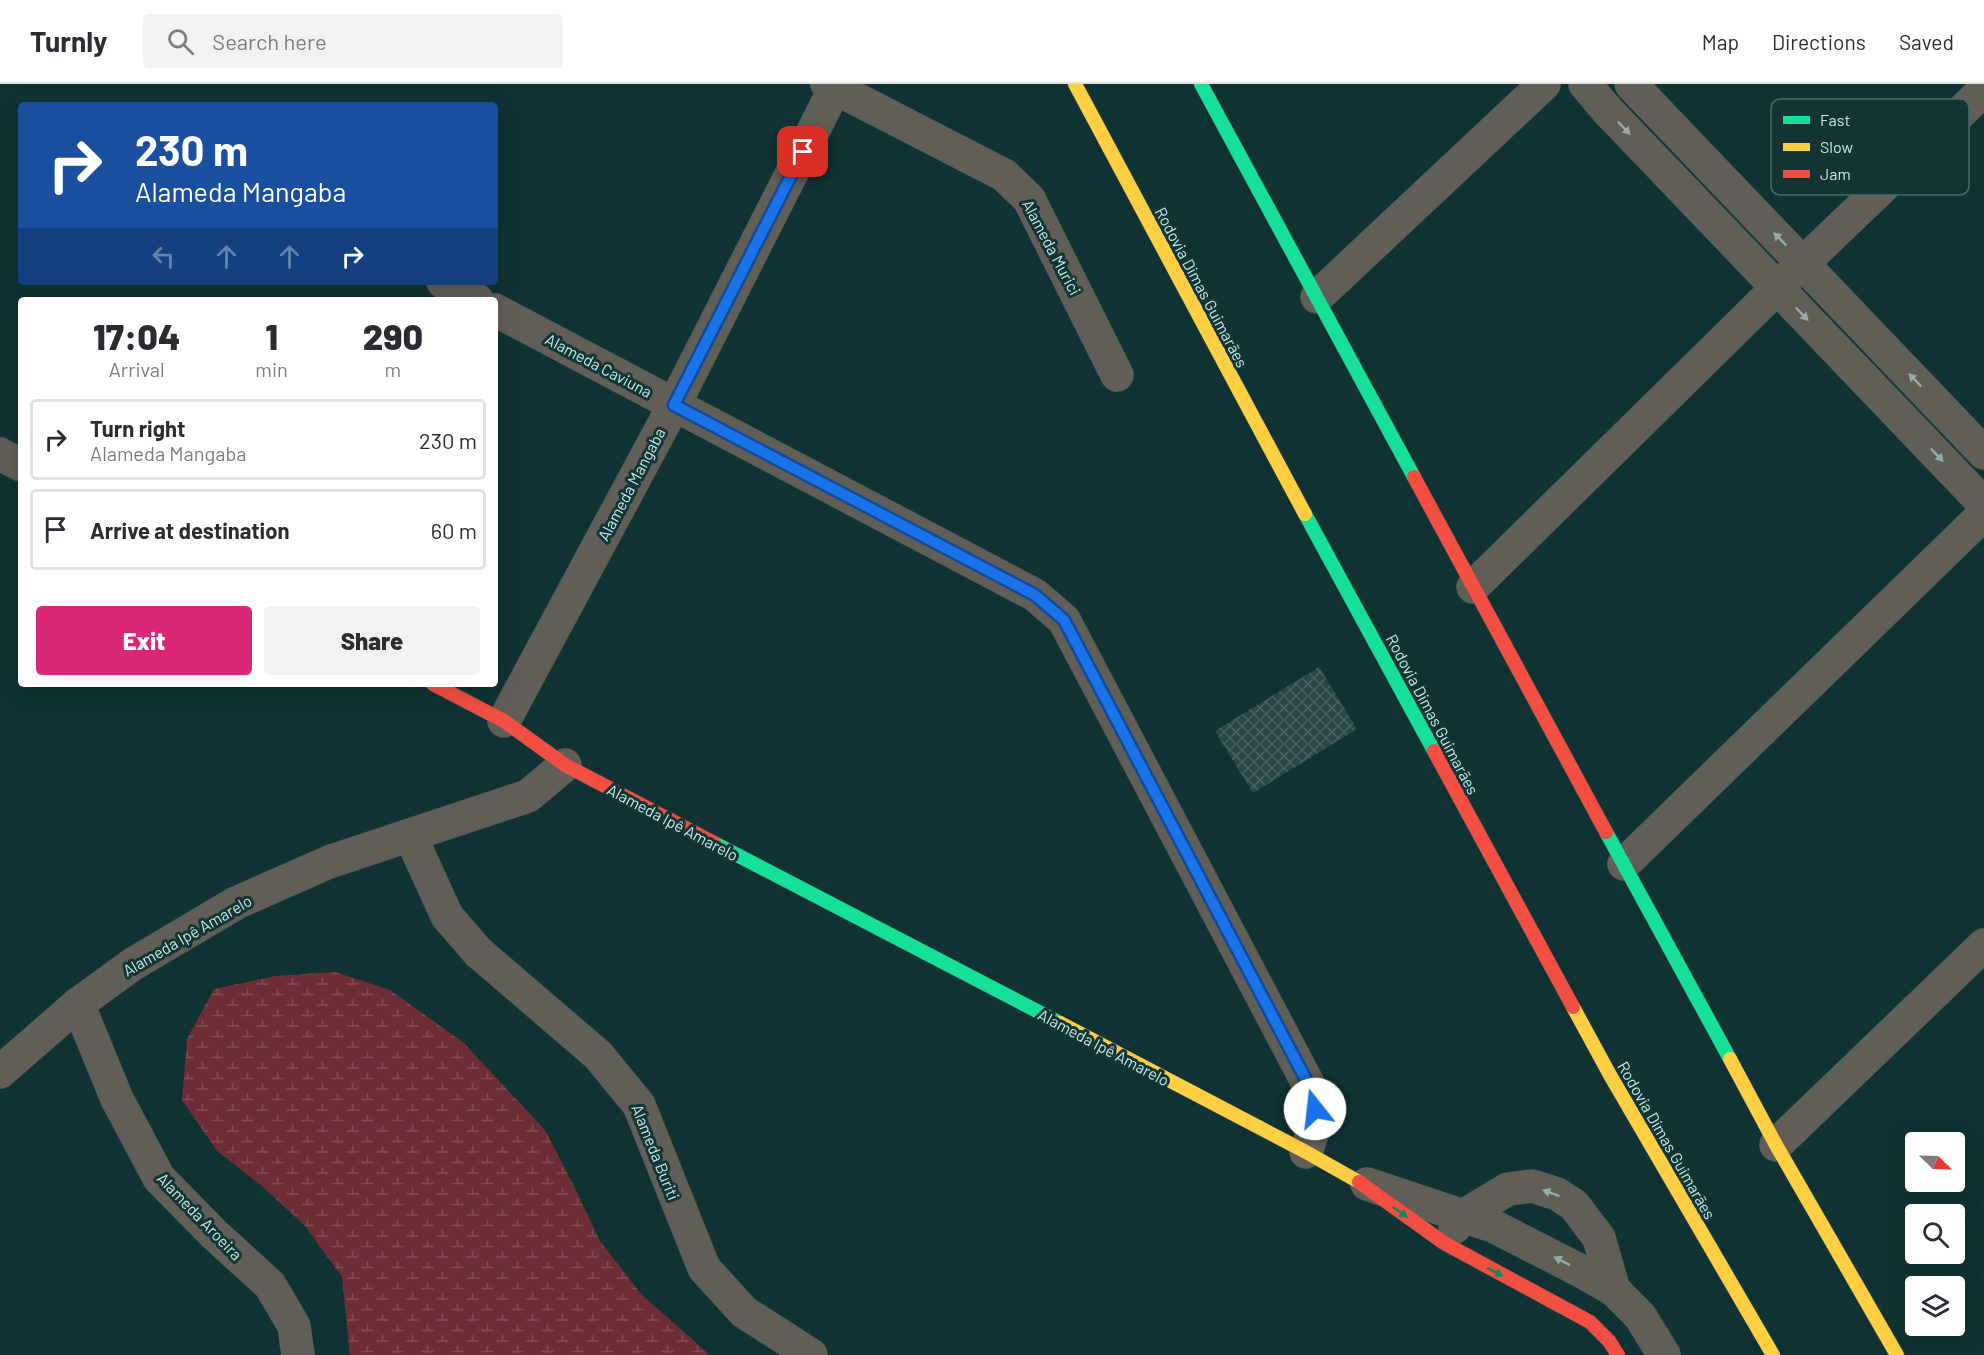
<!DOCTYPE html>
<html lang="en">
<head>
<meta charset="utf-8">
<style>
	:root { --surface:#fff; --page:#f2f2f3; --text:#2b2b33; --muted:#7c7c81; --line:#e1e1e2; --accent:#db2777 }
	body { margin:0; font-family:Barlow,sans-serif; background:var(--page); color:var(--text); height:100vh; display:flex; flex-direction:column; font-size:22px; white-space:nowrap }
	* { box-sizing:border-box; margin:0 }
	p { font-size:20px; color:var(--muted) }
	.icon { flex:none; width:33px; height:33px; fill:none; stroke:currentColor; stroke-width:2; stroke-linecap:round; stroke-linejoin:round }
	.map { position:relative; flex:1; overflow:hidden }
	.details { position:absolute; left:18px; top:213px; width:480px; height:390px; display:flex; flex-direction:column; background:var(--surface); border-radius:6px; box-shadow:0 6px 24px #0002 }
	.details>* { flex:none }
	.top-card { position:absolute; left:18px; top:18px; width:480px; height:183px; border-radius:6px; box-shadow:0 6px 24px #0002; background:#1a4fa0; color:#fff; overflow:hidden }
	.needle { width:39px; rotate:113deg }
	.controls { position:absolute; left:1905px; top:1048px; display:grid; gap:12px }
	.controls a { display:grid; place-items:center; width:60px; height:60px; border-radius:6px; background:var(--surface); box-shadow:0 6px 24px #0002; font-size:30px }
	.pin { position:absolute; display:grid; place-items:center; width:51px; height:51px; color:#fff; margin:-26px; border-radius:12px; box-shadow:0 3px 9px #0006 }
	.me { position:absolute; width:66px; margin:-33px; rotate:344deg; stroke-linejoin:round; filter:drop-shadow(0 0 4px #0008) }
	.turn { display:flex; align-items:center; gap:21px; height:126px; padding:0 18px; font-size:27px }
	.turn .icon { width:78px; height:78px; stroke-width:2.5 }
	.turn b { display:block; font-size:42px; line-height:51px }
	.lanes { display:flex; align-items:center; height:57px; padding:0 18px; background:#0003; justify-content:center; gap:30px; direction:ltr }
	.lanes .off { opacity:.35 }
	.eta { display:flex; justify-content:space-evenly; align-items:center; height:102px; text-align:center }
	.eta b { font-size:36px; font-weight:800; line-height:42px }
	.cta { display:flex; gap:12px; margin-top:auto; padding:12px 18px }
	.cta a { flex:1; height:69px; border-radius:6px; background:var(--accent); color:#fff; font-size:24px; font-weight:800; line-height:69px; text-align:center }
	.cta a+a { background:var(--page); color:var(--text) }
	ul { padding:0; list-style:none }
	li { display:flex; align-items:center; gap:18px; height:81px; margin:0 12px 9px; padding:0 6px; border:3px solid var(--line); border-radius:6px }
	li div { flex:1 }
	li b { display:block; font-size:22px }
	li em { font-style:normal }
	header { display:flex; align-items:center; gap:36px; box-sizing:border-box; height:84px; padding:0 30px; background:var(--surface); border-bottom:2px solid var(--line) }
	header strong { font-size:28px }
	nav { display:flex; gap:33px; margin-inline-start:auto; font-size:21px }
	.search { width:420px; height:54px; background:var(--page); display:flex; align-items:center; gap:15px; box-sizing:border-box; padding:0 21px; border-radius:6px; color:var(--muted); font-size:22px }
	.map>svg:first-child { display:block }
	.wetland { fill:url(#wetland-marsh) }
	.building { fill:url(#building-cross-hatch) }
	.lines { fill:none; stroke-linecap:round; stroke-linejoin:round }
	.street-casing { stroke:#2f4e4d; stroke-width:34 }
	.fast-casing { stroke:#2f4e4d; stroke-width:15 }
	.slow-casing { stroke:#2f4e4d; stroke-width:15 }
	.jam-casing { stroke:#2f4e4d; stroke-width:15 }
	.street { stroke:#605e56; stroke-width:33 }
	.fast { stroke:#16e098; stroke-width:14 }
	.slow { stroke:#ffcf43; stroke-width:14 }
	.jam { stroke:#f24e42; stroke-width:14 }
	.oneway { fill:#94ada8 }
	.oneway2 { fill:#148160 }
	.route-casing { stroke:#114b97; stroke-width:15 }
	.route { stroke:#1a73e8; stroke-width:10 }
	.labels { text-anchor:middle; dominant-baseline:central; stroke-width:6; stroke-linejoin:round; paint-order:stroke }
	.street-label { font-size:16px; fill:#bfeeec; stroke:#133433 }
	.key { fill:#133433; stroke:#476c6a; stroke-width:1.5 }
	.key-label { font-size:16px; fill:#bfeeec }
</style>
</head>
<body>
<header>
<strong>Turnly</strong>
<div class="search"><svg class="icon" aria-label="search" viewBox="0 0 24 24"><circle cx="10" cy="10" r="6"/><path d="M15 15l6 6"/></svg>Search here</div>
<nav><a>Map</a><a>Directions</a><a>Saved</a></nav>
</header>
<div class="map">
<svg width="1984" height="1271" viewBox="0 0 1984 1271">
	<defs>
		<pattern id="wetland-marsh" width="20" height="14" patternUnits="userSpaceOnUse" patternTransform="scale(1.5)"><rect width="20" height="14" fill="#6d2e37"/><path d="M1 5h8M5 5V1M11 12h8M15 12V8" fill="none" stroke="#804d54"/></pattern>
		<pattern id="building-cross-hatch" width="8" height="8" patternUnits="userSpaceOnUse" patternTransform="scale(1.5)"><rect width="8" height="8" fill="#2a484a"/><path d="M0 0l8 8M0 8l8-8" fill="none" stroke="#476364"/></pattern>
	</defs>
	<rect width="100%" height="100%" fill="#103232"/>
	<path class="wetland" d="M 335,888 L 390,906 L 464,959 L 545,1046 L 573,1100 L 600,1157 L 642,1211 L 710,1271 L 350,1271 L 342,1193 L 305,1142 L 263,1103 L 217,1067 L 182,1016 L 187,955 L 214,905 L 275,892 Z"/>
	<path class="building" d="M 1319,583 L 1357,645 L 1253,709 L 1215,647 Z"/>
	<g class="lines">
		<g class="street-casing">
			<g id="street">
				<path d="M 827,0 L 1004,91 L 1029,115 L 1117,291"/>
				<path d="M 1585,0 L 1606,25 L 1984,420"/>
				<path d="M 1631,0 L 1984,369"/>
				<path d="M 443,198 L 477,216"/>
				<path d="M 1317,213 L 1544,0"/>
				<path d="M 495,226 L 1035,511 L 1064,536 L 1314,1011 L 1316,1039 L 1306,1068"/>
				<path d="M 0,370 L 21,381"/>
				<path d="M 1473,503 L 1777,204 L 1984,6"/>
				<path d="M 504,637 L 674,321 L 837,0"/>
				<path d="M 410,751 L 447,832 L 478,868 L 598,971 L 639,1021 L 704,1184 L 744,1228 L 811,1271"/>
				<path d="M 1624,780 L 1984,430"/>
				<path d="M 78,920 L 117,1015 L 159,1094 L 214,1150 L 270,1201 L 294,1242 L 298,1271"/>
				<path d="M 0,988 L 78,920 L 133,880 L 236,819 L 329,778 L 528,712 L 565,681"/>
				<path d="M 1776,1061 L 1984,861"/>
				<path d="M 1367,1100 L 1493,1142 L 1581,1187 L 1614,1206 L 1640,1232 L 1664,1271"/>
				<path d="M 1455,1143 L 1463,1132 L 1508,1105 L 1532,1102 L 1557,1110 L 1574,1121 L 1599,1154 L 1614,1206"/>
			</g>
		</g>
		<g class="fast-casing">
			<g id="fast">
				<path d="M 1201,0 L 1414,393"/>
				<path d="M 1305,430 L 1434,667"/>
				<path d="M 1606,748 L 1730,975"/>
				<path d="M 714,759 L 1060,939"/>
			</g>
		</g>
		<g class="slow-casing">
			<g id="slow">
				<path d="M 1075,0 L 1305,430"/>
				<path d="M 1573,923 L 1610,991 L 1773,1271"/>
				<path d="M 1060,939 L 1306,1068 L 1359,1098"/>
				<path d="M 1730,975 L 1776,1061 L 1897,1271"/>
			</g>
		</g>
		<g class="jam-casing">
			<g id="jam">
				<path d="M 1414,393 L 1606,748"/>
				<path d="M 433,600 L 504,637 L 565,681 L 714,759"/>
				<path d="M 1434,667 L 1573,923"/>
				<path d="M 1359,1098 L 1444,1159 L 1590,1238 L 1609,1257 L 1618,1271"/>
			</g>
		</g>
		<use href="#street" class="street"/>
		<use href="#fast" class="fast"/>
		<use href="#slow" class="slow"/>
		<use href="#jam" class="jam"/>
	</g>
	<defs><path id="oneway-solid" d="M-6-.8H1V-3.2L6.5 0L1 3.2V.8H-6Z" transform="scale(1.5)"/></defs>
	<g class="oneway">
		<use href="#oneway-solid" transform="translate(1624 44) rotate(46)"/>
		<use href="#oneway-solid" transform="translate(1780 155) rotate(-134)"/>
		<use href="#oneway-solid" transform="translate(1802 230) rotate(46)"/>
		<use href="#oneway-solid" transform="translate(1915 296) rotate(-134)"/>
		<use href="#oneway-solid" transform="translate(1937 371) rotate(46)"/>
		<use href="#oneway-solid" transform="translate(1551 1109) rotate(-160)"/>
		<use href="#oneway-solid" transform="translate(1562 1177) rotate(-153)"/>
	</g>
	<g class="oneway2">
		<use href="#oneway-solid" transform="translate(1400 1128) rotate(35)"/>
		<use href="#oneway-solid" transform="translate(1495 1188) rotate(27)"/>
	</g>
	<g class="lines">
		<g class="route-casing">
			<path id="route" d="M 803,68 L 674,321 L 1035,511 L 1064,536 L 1314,1011 L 1315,1025"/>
		</g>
		<use href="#route" class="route"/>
	</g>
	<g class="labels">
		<g class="street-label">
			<text transform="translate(1052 163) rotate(62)">Alameda Murici</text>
			<text transform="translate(1202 203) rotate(62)">Rodovia Dimas Guimarães</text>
			<text transform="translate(599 281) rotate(28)">Alameda Caviuna</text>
			<text transform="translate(631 400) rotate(-62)">Alameda Mangaba</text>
			<text transform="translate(1433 630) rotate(62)">Rodovia Dimas Guimarães</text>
			<text transform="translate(673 738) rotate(28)">Alameda Ipê Amarelo</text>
			<text transform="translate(187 851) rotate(-30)">Alameda Ipê Amarelo</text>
			<text transform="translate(1104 963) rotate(28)">Alameda Ipê Amarelo</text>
			<text transform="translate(1667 1056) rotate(60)">Rodovia Dimas Guimarães</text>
			<text transform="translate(656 1068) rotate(68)">Alameda Buriti</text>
			<text transform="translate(200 1132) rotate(46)">Alameda Aroeira</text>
		</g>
	</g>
	<rect x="1771" y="15" width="198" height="96" rx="9" class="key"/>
	<rect x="1783" y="32" width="27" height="8" fill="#16e098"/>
	<rect x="1783" y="59" width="27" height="8" fill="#ffcf43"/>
	<rect x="1783" y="86" width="27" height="8" fill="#f24e42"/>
	<g class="key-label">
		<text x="1820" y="42">Fast</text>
		<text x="1820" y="69">Slow</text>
		<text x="1820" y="96">Jam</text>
	</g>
</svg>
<div class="controls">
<a><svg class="needle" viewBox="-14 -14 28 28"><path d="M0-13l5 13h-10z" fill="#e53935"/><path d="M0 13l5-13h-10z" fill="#7c7c81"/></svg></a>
<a><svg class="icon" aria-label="search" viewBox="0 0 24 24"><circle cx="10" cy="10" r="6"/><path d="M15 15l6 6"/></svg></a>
<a><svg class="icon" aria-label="layers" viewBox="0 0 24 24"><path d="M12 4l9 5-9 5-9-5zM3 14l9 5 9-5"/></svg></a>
</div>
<div class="pin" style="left:803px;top:68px;background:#d93025"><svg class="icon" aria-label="arrive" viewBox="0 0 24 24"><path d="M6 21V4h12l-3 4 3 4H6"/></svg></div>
<svg class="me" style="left:1315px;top:1025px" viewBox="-20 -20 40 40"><circle r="19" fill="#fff"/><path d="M0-13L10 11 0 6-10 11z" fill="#1a73e8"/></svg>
<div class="top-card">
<div class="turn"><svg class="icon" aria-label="right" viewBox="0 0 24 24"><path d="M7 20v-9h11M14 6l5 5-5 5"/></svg><div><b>230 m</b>Alameda Mangaba</div></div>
<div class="lanes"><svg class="icon off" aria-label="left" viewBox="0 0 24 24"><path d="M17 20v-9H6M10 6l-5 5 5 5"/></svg><svg class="icon off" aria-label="ahead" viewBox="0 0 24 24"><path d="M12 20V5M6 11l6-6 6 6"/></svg><svg class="icon off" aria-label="ahead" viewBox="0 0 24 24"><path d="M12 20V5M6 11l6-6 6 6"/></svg><svg class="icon" aria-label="right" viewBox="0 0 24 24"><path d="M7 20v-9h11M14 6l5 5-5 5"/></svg></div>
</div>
<section class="details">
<div class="eta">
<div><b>17:04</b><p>Arrival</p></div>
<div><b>1</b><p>min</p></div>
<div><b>290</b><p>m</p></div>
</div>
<ul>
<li><svg class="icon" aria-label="right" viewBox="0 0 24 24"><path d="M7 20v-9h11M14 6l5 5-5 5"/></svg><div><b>Turn right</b><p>Alameda Mangaba</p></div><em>230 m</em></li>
<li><svg class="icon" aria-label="arrive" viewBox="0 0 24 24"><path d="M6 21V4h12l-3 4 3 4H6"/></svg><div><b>Arrive at destination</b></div><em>60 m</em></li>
</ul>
<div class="cta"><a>Exit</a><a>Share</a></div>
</section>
</div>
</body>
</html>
